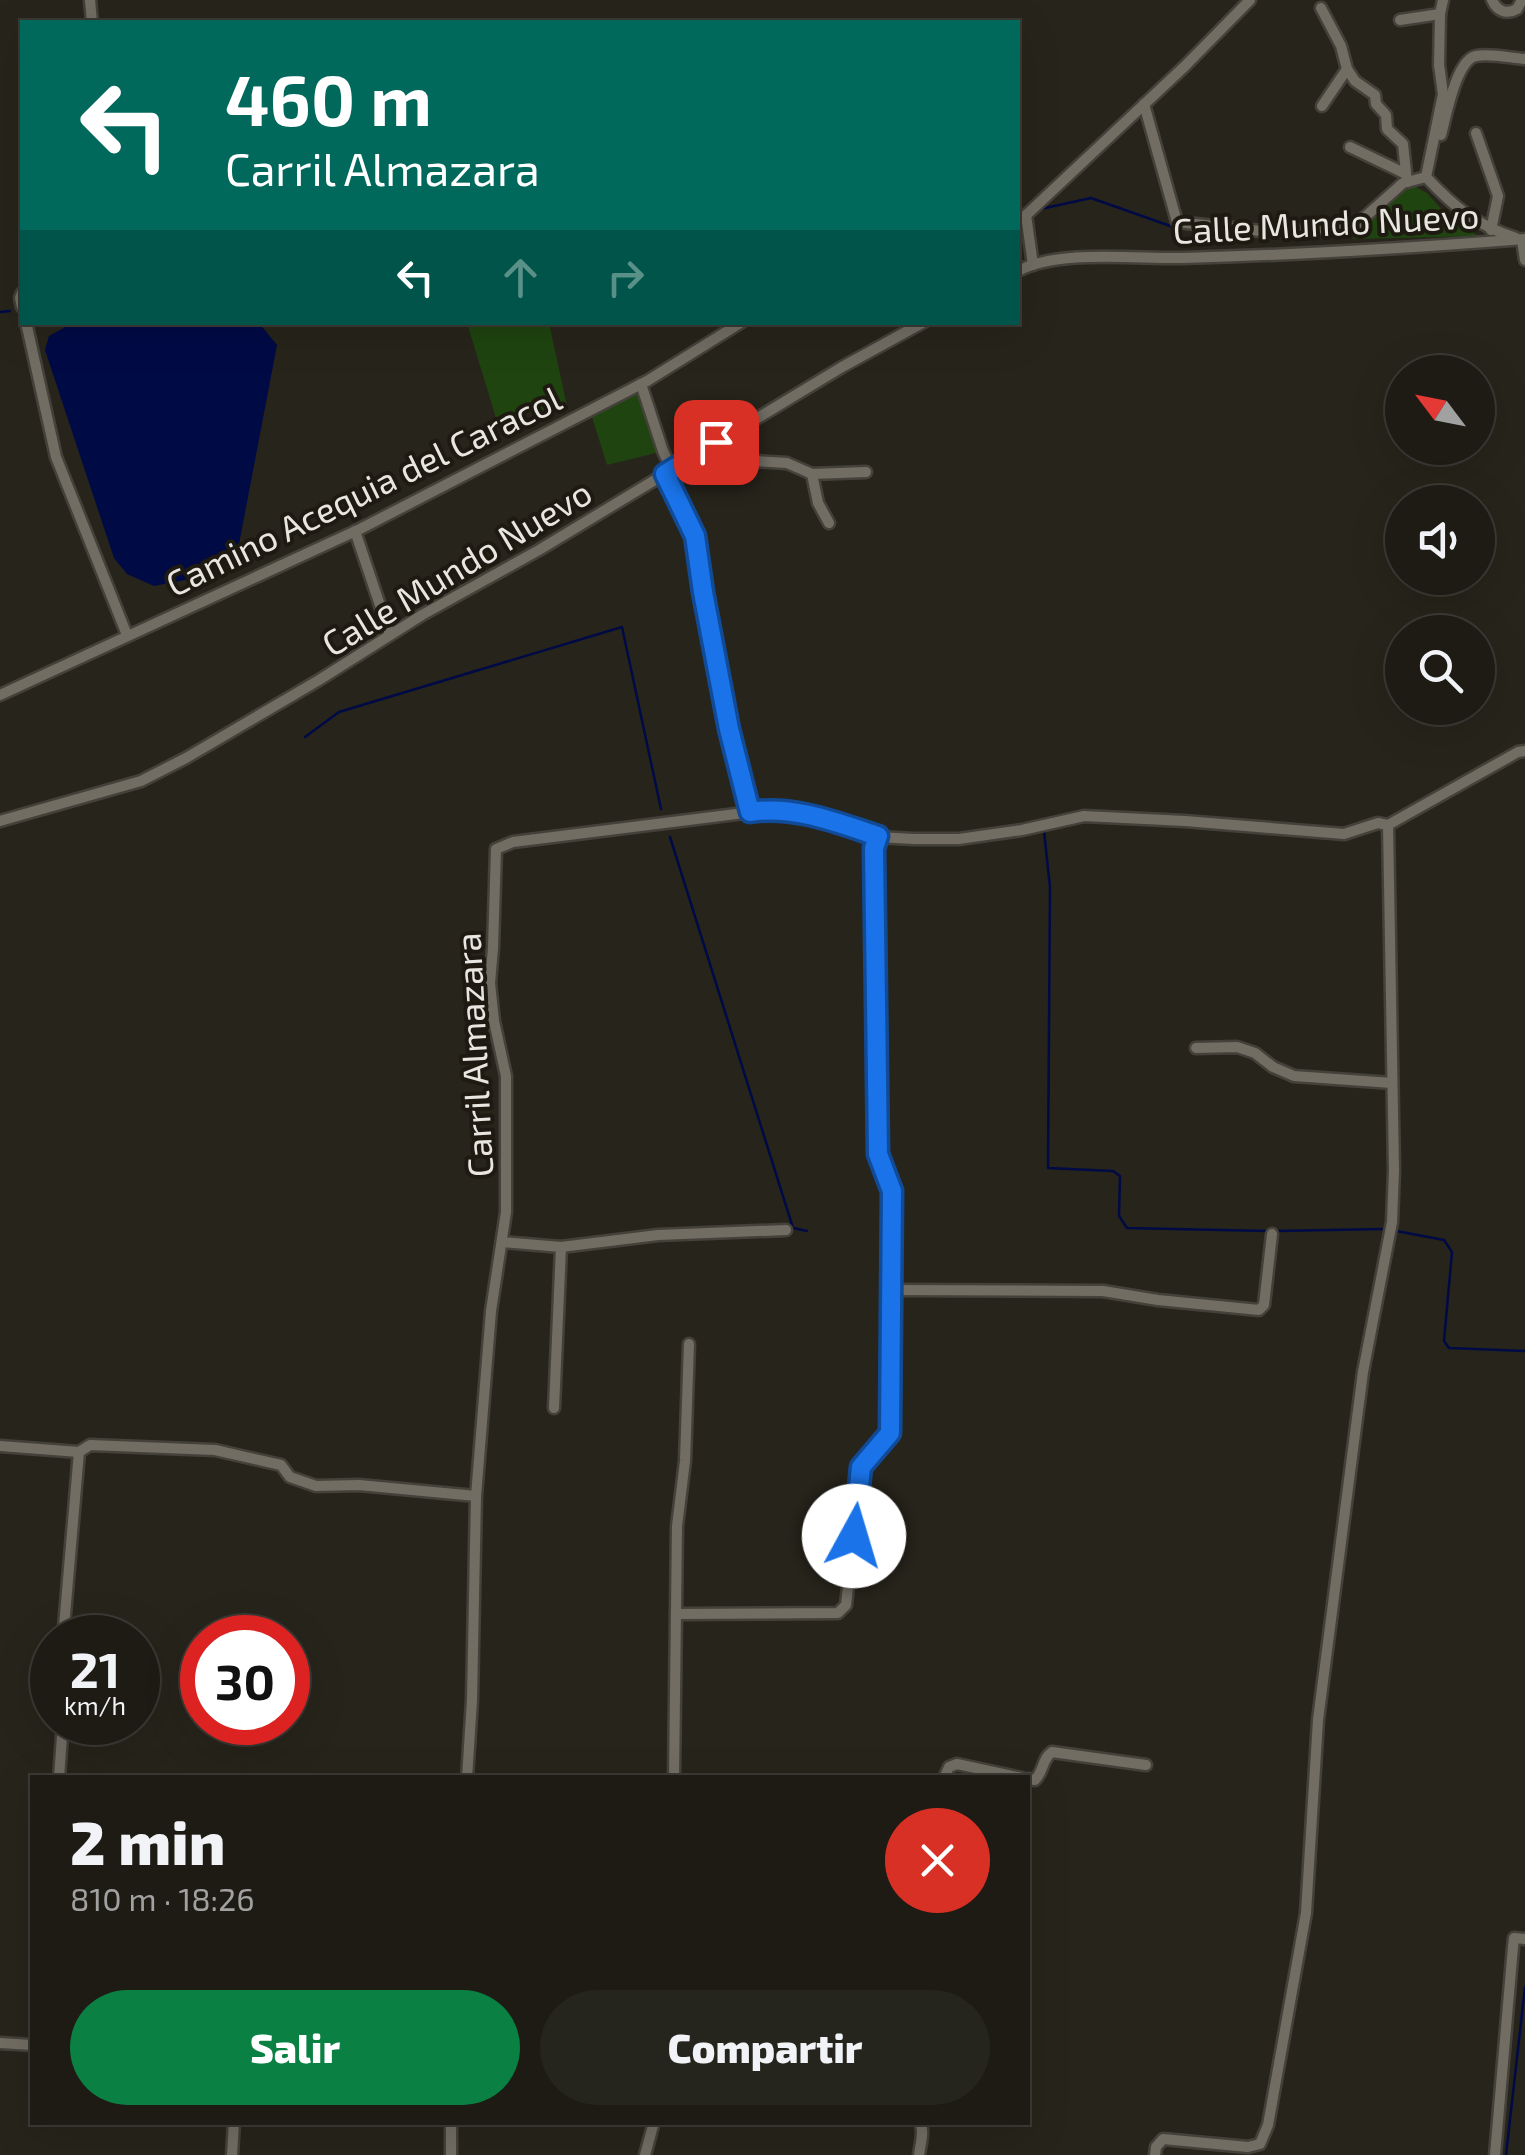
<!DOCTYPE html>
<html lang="es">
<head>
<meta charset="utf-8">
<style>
	:root { --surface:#1d1b14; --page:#25241d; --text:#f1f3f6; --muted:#a0a1a0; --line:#3b3934; --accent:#0b8043 }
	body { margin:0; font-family:"Exo 2",sans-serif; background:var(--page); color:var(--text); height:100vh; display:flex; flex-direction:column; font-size:38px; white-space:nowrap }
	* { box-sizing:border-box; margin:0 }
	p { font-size:32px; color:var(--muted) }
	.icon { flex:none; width:55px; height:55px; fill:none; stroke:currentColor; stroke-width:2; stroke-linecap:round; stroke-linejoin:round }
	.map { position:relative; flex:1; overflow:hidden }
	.drawer { position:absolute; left:30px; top:1775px; width:1000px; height:350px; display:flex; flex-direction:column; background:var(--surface); border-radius:0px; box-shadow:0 10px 40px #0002,0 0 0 2px var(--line) }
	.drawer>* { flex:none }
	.guide { position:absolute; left:20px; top:20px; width:1000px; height:305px; border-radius:0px; box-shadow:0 10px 40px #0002,0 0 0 2px var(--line); background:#00695c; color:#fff; overflow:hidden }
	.needle { width:65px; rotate:302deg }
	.buttons { position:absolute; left:1385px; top:355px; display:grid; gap:20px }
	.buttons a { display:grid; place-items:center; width:110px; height:110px; border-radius:50%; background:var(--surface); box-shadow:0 10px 40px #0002,0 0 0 2px var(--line); font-size:50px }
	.speed { position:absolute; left:30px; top:1615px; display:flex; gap:20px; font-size:50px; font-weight:700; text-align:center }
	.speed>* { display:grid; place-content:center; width:130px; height:130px; border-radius:50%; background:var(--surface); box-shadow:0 10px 40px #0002,0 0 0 2px var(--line); line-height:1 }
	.speed small { font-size:25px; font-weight:400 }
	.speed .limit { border:15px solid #d22; background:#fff; color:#111 }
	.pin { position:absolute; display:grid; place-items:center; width:85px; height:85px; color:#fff; margin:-42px; border-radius:20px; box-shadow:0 5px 15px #0006 }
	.me { position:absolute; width:110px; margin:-55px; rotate:6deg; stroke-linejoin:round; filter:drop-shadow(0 0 8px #0008) }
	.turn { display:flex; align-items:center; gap:35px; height:210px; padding:0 40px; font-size:45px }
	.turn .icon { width:130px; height:130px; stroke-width:2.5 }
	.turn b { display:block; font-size:70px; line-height:85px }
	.lanes { display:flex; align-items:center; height:95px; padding:0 40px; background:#0003; justify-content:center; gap:50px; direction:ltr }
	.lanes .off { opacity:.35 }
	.round { display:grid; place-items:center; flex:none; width:105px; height:105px; border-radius:52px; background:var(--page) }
	.overview { display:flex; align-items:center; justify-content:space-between; height:170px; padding:0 40px }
	h1 { font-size:60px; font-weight:800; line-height:75px }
	.primary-button { display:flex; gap:20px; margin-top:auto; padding:20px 40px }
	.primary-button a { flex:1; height:115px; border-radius:60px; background:var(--accent); color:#fff; font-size:40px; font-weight:800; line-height:115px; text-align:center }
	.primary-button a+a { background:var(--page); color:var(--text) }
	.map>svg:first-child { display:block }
	.green { fill:#1f4410 }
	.water { fill:#000a45 }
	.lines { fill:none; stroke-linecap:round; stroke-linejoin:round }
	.stream { stroke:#000a45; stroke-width:2.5 }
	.minor-casing { stroke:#44413a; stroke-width:15 }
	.minor { stroke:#716d63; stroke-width:10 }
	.route-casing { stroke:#114b97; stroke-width:25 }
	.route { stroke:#1a73e8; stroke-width:18 }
	.labels { text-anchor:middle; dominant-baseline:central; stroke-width:8; stroke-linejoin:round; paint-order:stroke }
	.street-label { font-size:35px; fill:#e8e6e0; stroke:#1e1a12 }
</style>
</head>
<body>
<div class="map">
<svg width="1525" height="2155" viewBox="0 0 1525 2155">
	<rect width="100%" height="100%" fill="#27241b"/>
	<g class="green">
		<path d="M 1412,185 L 1427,193 L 1444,212 L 1478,236 L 1354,239 L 1350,233 L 1371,221 L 1407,186 Z"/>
		<path d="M 467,323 L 549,323 L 567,406 L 496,418 Z"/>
		<path d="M 640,389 L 660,452 L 607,465 L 592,417 Z"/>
	</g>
	<path class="water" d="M 97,323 L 259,323 L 277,345 L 239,544 L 222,566 L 195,578 L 154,586 L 127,574 L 114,558 L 45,350 L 49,336 L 69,325 Z"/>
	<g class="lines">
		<g class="stream">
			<path d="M 1036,210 L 1091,198 L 1176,228"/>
			<path d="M 0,312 L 10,311"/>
			<path d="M 305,737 L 339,712 L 622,627 L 661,809"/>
			<path d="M 1044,831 L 1050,887 L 1048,1168 L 1113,1171 L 1120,1176 L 1119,1216 L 1127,1228 L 1268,1231"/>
			<path d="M 670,837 L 793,1228 L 807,1231"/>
			<path d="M 1276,1231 L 1383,1229"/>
			<path d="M 1396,1231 L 1444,1240 L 1452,1252 L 1444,1341 L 1449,1348 L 1525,1351"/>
			<path d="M 1506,2155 L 1525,1987"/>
		</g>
		<g class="minor-casing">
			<g id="minor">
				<path d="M 90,0 L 92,22"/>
				<path d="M 1443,0 L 1440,14 L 1439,65 L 1443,94 L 1426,177 C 1454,207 1476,225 1516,238"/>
				<path d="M 1492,0 C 1497,11 1506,15 1517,9 L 1522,0"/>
				<path d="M 1321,8 L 1341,46 L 1347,69 L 1355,81 L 1375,95 L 1376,104 L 1386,115 L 1387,129 L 1403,144 L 1407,182"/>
				<path d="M 1400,20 L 1440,14"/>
				<path d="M 1144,104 L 1177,222 L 1270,232 L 1356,225 L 1403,183 L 1426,177"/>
				<path d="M 1322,106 L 1347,69"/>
				<path d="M 1476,133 L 1498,196 L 1491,230"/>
				<path d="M 1441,135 C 1446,117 1456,60 1476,56 C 1490,53 1511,58 1525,59"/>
				<path d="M 1350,147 L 1406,174"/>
				<path d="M 1026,215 L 1033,265"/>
				<path d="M 1018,220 L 1022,219 L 1185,66 L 1250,0"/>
				<path d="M 1522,240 L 1525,260"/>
				<path d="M 1018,271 C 1058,249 1136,259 1183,258 C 1297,255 1411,248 1525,239"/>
				<path d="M 22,293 L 20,298 L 22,307"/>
				<path d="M 26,322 L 56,457 L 127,635"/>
				<path d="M 641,384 L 663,451 L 672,470"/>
				<path d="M 685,462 L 701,466 L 754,461 L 787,463 L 812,474 L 866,472"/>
				<path d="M 665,474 L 695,537 L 703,593 L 729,729 L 751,812"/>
				<path d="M 812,474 L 818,503 L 829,523"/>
				<path d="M 355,531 L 390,635"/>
				<path d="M 0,695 L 360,529 L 647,381 L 742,322"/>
				<path d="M 0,821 L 141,781 L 186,758 L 319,680 L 422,615 L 539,550 L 842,367 L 924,322"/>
				<path d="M 1196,1048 L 1237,1047 L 1255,1053 L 1273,1067 L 1294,1076 L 1392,1083"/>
				<path d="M 502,1242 L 561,1247 L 658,1235 L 786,1230"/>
				<path d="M 891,1290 L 1103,1291 L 1158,1300 L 1259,1310 L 1264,1305 L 1272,1234"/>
				<path d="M 554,1408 L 561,1247"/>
				<path d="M 0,1446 L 79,1452 L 90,1445 L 215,1450 L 281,1465 L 290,1477 L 316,1486 L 359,1485 L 476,1496"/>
				<path d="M 676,1614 L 838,1613 L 846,1605 L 861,1467 L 890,1433 L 892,1191 L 878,1155 L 874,848 L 878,837"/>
				<path d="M 63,1638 L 79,1452"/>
				<path d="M 59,1778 L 63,1722"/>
				<path d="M 467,1778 L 472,1700 L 476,1496 L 491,1311 L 506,1212 L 506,1076 L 494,1021 L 490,983 L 493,948 L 496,849 L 513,842 L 760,811 L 814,815 L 878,837 L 914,839 L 959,839 L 1022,830 L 1084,816 L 1185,821 L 1344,834 L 1378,823 L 1388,825 L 1518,752 L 1525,751"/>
				<path d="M 674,1778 L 677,1526 L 685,1461 L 689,1344"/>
				<path d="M 944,1778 L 949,1767 L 957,1764 L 1022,1778"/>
				<path d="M 1028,1779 L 1035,1780 C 1044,1771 1042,1759 1052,1752 L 1146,1765"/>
				<path d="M 0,2043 L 32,2045"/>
				<path d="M 232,2155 L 234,2122"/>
				<path d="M 451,2155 L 451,2122"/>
				<path d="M 645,2155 L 654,2122"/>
				<path d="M 919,2155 C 920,2145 925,2132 920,2122"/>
				<path d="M 1155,2155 L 1156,2147 L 1163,2139 L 1248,2147 L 1260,2144 L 1268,2125 L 1306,1913 L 1318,1720 L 1363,1372 L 1392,1222 L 1394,1170 L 1388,825"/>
				<path d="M 1495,2155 L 1513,1947 L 1514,1938 L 1525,1939"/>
			</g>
		</g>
		<use href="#minor" class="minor"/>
	</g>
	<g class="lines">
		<g class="route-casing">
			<path id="route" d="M 716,442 L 665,474 L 695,536 L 703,592 L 729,729 L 750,812 C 794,805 838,823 878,836 L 874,848 L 878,1154 L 892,1191 L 890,1433 L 861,1467 L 854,1536"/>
		</g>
		<use href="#route" class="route"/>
	</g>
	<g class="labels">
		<g class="street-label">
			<text transform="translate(1326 222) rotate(-3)">Calle Mundo Nuevo</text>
			<text transform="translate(363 490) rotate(-26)">Camino Acequia del Caracol</text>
			<text transform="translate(456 567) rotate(-31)">Calle Mundo Nuevo</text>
			<text transform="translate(473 1055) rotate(-93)">Carril Almazara</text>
		</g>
	</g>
</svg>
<div class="buttons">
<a><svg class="needle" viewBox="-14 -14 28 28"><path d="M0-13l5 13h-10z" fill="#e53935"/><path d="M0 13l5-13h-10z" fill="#a0a1a0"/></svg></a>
<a><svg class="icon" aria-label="sound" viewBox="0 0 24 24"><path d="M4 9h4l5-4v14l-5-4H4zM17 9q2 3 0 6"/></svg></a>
<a><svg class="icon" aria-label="search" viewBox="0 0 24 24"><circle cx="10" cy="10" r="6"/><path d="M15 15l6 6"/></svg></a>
</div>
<div class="speed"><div>21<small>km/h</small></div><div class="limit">30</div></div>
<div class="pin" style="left:716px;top:442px;background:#d93025"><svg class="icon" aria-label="arrive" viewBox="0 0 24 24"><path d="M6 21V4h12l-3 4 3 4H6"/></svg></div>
<svg class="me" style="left:854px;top:1536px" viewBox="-20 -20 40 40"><circle r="19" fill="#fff"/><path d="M0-13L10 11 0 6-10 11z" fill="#1a73e8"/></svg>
<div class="guide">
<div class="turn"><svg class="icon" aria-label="left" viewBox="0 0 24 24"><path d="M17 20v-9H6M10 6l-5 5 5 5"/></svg><div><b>460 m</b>Carril Almazara</div></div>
<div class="lanes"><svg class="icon" aria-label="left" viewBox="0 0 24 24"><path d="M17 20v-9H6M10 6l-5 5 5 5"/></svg><svg class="icon off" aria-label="ahead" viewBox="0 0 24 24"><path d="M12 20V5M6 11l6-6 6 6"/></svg><svg class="icon off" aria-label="right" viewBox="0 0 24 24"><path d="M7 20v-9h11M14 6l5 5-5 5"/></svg></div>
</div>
<section class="drawer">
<div class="overview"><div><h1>2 min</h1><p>810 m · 18:26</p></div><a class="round" style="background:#d93025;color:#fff"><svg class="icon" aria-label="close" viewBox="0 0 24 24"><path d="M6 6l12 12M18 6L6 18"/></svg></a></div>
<div class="primary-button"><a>Salir</a><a>Compartir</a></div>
</section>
</div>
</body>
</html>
